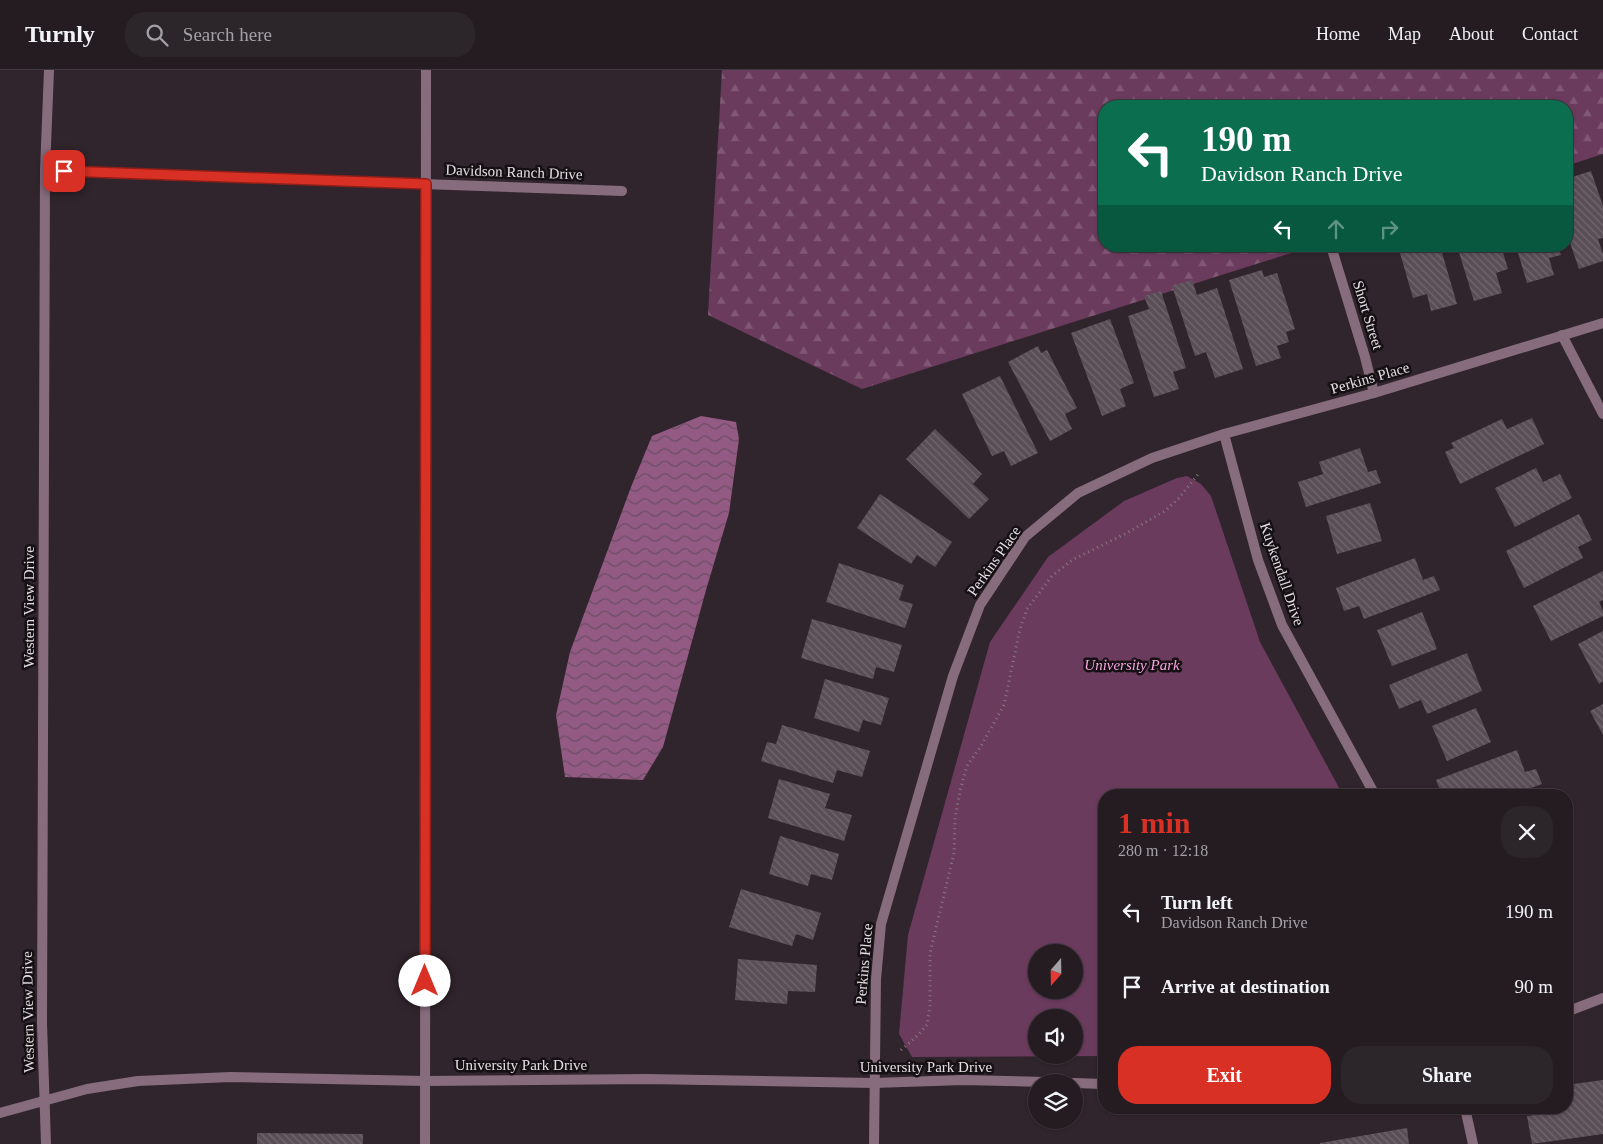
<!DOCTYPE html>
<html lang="en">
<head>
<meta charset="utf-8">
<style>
	:root { --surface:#241c21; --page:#2c252a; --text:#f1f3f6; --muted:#a3a1a5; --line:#413a3f; --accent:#d93025 }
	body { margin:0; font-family:"Times New Roman",serif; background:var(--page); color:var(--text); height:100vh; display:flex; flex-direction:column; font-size:19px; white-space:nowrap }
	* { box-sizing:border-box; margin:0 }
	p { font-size:16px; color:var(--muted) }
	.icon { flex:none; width:28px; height:28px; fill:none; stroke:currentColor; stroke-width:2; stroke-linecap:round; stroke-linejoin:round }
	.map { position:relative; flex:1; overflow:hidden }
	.side { position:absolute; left:1098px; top:719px; width:475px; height:325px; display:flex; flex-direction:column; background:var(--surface); border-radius:20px; box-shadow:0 1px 4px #0004,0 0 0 1px var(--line) }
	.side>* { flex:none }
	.guide { position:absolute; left:1098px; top:30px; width:475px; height:152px; border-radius:20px; box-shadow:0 1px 4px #0004,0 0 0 1px var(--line); background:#0b6e4f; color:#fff; overflow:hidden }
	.needle { width:32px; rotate:200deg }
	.buttons { position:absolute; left:1028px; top:874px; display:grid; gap:10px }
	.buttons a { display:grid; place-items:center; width:55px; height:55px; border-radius:50%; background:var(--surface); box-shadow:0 1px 4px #0004,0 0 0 1px var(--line); font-size:25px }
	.pin { position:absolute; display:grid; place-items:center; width:42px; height:42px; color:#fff; margin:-21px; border-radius:10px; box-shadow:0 2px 8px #0006 }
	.me { position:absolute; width:55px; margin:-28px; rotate:0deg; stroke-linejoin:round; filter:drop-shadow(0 0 4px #0008) }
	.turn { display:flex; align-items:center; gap:18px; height:105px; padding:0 20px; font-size:22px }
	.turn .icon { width:65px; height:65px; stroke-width:2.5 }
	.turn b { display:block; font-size:35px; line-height:42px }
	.lanes { display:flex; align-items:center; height:48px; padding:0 20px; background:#0003; justify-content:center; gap:25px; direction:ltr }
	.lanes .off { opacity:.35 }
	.round { display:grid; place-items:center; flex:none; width:52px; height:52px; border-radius:20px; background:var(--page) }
	.headline { display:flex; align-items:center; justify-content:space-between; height:85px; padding:0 20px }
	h1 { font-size:30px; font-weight:700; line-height:38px; color:var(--accent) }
	.primary-button { display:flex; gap:10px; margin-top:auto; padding:10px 20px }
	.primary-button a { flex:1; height:58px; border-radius:20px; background:var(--accent); color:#fff; font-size:20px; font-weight:700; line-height:58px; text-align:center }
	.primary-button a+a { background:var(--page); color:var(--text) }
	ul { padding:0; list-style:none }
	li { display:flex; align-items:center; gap:15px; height:75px; padding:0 20px }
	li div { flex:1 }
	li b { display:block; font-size:19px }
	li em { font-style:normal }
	header { display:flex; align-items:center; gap:30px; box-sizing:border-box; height:70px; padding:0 25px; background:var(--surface); border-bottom:1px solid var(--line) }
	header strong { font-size:24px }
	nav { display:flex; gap:28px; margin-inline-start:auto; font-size:18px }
	.search { width:350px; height:45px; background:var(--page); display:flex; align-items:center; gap:12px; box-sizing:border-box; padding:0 18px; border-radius:20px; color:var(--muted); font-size:19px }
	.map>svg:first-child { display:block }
	.forest { fill:url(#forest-firs) }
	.park { fill:#6b3b5e; fill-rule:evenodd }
	.water { fill:url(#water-waves) }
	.building { fill:url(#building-back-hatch) }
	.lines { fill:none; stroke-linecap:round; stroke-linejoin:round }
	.path { stroke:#847a80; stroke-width:3; stroke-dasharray:1 4; stroke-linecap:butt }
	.minor { stroke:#876c7e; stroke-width:10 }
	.tertiary { stroke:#876c7e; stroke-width:10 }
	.route-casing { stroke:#8d1f18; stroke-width:12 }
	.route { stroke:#d93025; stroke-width:9 }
	.labels { text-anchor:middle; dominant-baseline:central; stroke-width:5; stroke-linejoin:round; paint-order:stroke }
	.street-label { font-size:15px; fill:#e5dde2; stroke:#151013 }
	.park-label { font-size:15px; font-style:italic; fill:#f9a4e0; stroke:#151013 }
</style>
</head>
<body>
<header>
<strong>Turnly</strong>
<div class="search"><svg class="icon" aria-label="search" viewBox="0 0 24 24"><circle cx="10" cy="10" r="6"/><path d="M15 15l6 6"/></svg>Search here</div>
<nav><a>Home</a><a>Map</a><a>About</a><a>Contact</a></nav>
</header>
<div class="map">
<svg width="1603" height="1074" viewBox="0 0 1603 1074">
	<defs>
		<pattern id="forest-firs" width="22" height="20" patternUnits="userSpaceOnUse" patternTransform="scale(1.25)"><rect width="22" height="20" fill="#6b3b5e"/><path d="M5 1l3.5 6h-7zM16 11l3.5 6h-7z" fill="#805775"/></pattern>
		<pattern id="water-waves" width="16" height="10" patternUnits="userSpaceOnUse" patternTransform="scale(1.25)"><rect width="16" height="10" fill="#935a83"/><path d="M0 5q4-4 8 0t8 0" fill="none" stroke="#6c4e64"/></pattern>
		<pattern id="building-back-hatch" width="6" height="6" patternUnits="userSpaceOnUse" patternTransform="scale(1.25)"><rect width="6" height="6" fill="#5a4e56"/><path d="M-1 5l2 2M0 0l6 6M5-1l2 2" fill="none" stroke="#72676e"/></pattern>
	</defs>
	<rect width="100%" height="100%" fill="#30252c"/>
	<path class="forest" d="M 722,0 L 1603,0 L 1603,84 L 1566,96 L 1566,36 L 1104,36 L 1104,176 L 1313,176 L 862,319 L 708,245 Z"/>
	<path class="park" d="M 1187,406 L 1201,414 L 1211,426 L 1260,572 L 1343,725 L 1104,725 L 1104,986 L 912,987 L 899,964 L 908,865 L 990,572 L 1048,487 L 1124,431 L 1177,408 ZM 1036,882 L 1074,882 L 1074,920 L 1036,920 ZM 1036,948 L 1074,948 L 1074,985 L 1036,985 Z"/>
	<path class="water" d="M 701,346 L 736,352 L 739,369 L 729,443 L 706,520 L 663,677 L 643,710 L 565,707 L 556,645 L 570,582 L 631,417 L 652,366 Z"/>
	<g class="building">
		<path d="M 1591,101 L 1603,136 L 1603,168 L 1598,169 L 1603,184 L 1603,191 L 1579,199 L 1566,161 L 1566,109 Z"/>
		<path d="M 1406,176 L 1440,176 L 1457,234 L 1431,241 L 1427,224 L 1413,228 L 1400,183 L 1407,181 Z"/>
		<path d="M 1457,176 L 1501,176 L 1508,199 L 1496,203 L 1502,223 L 1474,231 Z"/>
		<path d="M 1516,176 L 1558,176 L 1561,185 L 1549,188 L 1554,205 L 1527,213 Z"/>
		<path d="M 1262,200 L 1264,207 L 1277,203 L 1295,259 L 1286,262 L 1289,272 L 1277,276 L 1281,288 L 1256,296 L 1229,210 Z"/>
		<path d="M 1192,210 L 1197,225 L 1217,218 L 1243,299 L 1215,308 L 1206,282 L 1195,286 L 1172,216 Z"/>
		<path d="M 1161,221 L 1186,298 L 1173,302 L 1179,319 L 1154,327 L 1128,246 L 1149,239 L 1144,226 Z"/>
		<path d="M 1110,249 L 1134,313 L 1120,319 L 1126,336 L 1102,346 L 1071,263 Z"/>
		<path d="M 1038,276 L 1041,283 L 1047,280 L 1077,338 L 1065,344 L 1072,359 L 1050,371 L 1008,292 Z"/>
		<path d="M 1000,306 L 1038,383 L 1011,396 L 1004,381 L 992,386 L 962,324 Z"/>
		<path d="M 1532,348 L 1544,374 L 1460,414 L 1445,382 L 1454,378 L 1451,373 L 1502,349 L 1507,359 Z"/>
		<path d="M 935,359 L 982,404 L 973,414 L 989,429 L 969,449 L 906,389 Z"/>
		<path d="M 1360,378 L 1368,402 L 1376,400 L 1381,413 L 1306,437 L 1298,412 L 1323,404 L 1319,392 Z"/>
		<path d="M 1536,398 L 1543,412 L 1560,404 L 1572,428 L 1515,457 L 1495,418 Z"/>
		<path d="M 880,424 L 952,472 L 935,497 L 917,485 L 911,494 L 857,458 Z"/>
		<path d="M 1370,433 L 1382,471 L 1337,484 L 1326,446 Z"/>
		<path d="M 1579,444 L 1592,470 L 1578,477 L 1583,488 L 1524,518 L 1506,481 Z"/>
		<path d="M 1415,488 L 1423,510 L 1434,506 L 1440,520 L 1364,549 L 1359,536 L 1344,541 L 1336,518 Z"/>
		<path d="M 839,493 L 904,515 L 899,530 L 913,534 L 905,558 L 826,532 Z"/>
		<path d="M 1603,501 L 1603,530 L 1599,532 L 1603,541 L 1603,546 L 1551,571 L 1533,536 Z"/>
		<path d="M 1422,542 L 1437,579 L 1392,596 L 1377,560 Z"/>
		<path d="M 812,549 L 902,575 L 894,602 L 876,597 L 873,609 L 801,588 Z"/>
		<path d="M 1603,561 L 1603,611 L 1599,614 L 1578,574 Z"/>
		<path d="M 1467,583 L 1482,621 L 1427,644 L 1421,630 L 1399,639 L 1389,615 Z"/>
		<path d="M 825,609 L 889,628 L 881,655 L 863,650 L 859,662 L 814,648 Z"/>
		<path d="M 1603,634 L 1603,665 L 1590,641 Z"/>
		<path d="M 1476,638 L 1491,672 L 1447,691 L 1432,656 Z"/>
		<path d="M 782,655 L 870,681 L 862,707 L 837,700 L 833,713 L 761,691 L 767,672 L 776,674 Z"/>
		<path d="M 1517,680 L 1525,702 L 1536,699 L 1542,714 L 1512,725 L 1442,725 L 1436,710 Z"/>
		<path d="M 779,709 L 830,724 L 825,738 L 852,745 L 844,771 L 768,748 Z"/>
		<path d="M 780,766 L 839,784 L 832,810 L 811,804 L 808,816 L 769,804 Z"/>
		<path d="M 1566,801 L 1572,816 L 1566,818 Z"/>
		<path d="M 741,819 L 821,843 L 813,870 L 796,864 L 792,876 L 729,857 Z"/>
		<path d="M 738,889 L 817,895 L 815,922 L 788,921 L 787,934 L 735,930 Z"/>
		<path d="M 1603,1010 L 1603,1064 L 1532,1074 L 1527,1046 L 1543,1044 L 1542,1038 L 1566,1038 L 1566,1015 Z"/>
		<path d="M 1407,1058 L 1409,1074 L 1320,1074 L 1320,1073 Z"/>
		<path d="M 257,1063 L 363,1064 L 363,1074 L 257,1074 Z"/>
	</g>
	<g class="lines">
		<path class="path" d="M 901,980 L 918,965 L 927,955 L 930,937 L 930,883 L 954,783 L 955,748 L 960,721 L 967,696 L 981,676 L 1004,635 L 1020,559 L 1027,539 L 1052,506 L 1072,490 L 1125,464 L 1165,441 L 1179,428 L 1200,402"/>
		<g class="minor">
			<path d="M 45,101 L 622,121"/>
			<path d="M 1331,176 L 1365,287 L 1374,323"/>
			<path d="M 1562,265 L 1603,344"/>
			<path d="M 1224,364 L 1258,490 L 1282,555 L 1375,725"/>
			<path d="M 1465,1038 L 1473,1074"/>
			<path d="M 46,1074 L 42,953 L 45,101 L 49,0"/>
			<path d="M 425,1074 L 426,0"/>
			<path d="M 874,1074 L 876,909 L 881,854 L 953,606 L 980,535 L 1025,467 L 1078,423 L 1152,388 L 1224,364 L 1374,323 L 1603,253"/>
		</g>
		<g class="tertiary">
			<path d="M 1566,942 L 1603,928"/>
			<path d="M 1074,1013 L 1104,1014"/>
			<path d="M 0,1043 L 87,1019 L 138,1011 L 230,1007 L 425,1011 L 646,1009 L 874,1013 L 963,1010 L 1047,1012"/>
		</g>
	</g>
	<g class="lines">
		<g class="route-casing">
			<path id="route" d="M 64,101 L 426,114 L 425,911"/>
		</g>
		<use href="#route" class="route"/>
	</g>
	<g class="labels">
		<g class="street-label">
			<text transform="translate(514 102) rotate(2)">Davidson Ranch Drive</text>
			<text transform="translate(1368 245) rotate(73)">Short Street</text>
			<text transform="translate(1370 308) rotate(-16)">Perkins Place</text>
			<text transform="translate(994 491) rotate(-55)">Perkins Place</text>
			<text transform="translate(1282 504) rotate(71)">Kuykendall Drive</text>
			<text transform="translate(29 537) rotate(-90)">Western View Drive</text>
			<text transform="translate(864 894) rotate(-85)">Perkins Place</text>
			<text transform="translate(28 942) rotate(-91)">Western View Drive</text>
			<text x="521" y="995">University Park Drive</text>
			<text x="926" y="997">University Park Drive</text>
		</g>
		<g class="park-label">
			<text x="1132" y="595">University Park</text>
		</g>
	</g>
</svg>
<div class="buttons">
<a><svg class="needle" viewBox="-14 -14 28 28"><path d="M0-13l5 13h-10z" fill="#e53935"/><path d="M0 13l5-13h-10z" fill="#a3a1a5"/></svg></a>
<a><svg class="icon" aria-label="sound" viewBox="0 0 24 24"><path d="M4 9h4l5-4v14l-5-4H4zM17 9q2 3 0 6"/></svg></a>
<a><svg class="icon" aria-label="layers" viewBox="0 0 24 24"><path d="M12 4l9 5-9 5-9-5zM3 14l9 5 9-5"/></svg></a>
</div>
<div class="pin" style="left:64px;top:101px;background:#d93025"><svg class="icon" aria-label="arrive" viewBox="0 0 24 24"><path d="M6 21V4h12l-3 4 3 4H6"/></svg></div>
<svg class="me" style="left:425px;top:911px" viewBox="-20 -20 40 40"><circle r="19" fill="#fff"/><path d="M0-13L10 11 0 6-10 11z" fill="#d93025"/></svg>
<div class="guide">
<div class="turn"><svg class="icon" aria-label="left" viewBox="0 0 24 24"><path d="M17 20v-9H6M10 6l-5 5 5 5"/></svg><div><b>190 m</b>Davidson Ranch Drive</div></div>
<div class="lanes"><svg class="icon" aria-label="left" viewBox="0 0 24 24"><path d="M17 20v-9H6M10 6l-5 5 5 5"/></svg><svg class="icon off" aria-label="ahead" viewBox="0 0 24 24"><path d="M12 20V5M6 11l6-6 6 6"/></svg><svg class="icon off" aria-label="right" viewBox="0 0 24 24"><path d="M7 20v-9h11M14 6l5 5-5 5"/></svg></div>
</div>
<section class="side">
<div class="headline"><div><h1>1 min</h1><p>280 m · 12:18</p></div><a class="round"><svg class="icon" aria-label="close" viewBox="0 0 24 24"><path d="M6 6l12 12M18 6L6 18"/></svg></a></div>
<ul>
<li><svg class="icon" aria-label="left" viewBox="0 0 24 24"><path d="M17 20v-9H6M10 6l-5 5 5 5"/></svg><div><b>Turn left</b><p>Davidson Ranch Drive</p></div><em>190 m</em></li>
<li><svg class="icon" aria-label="arrive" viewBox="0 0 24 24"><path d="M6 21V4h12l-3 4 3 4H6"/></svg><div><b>Arrive at destination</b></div><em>90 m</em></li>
</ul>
<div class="primary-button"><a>Exit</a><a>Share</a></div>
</section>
</div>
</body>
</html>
